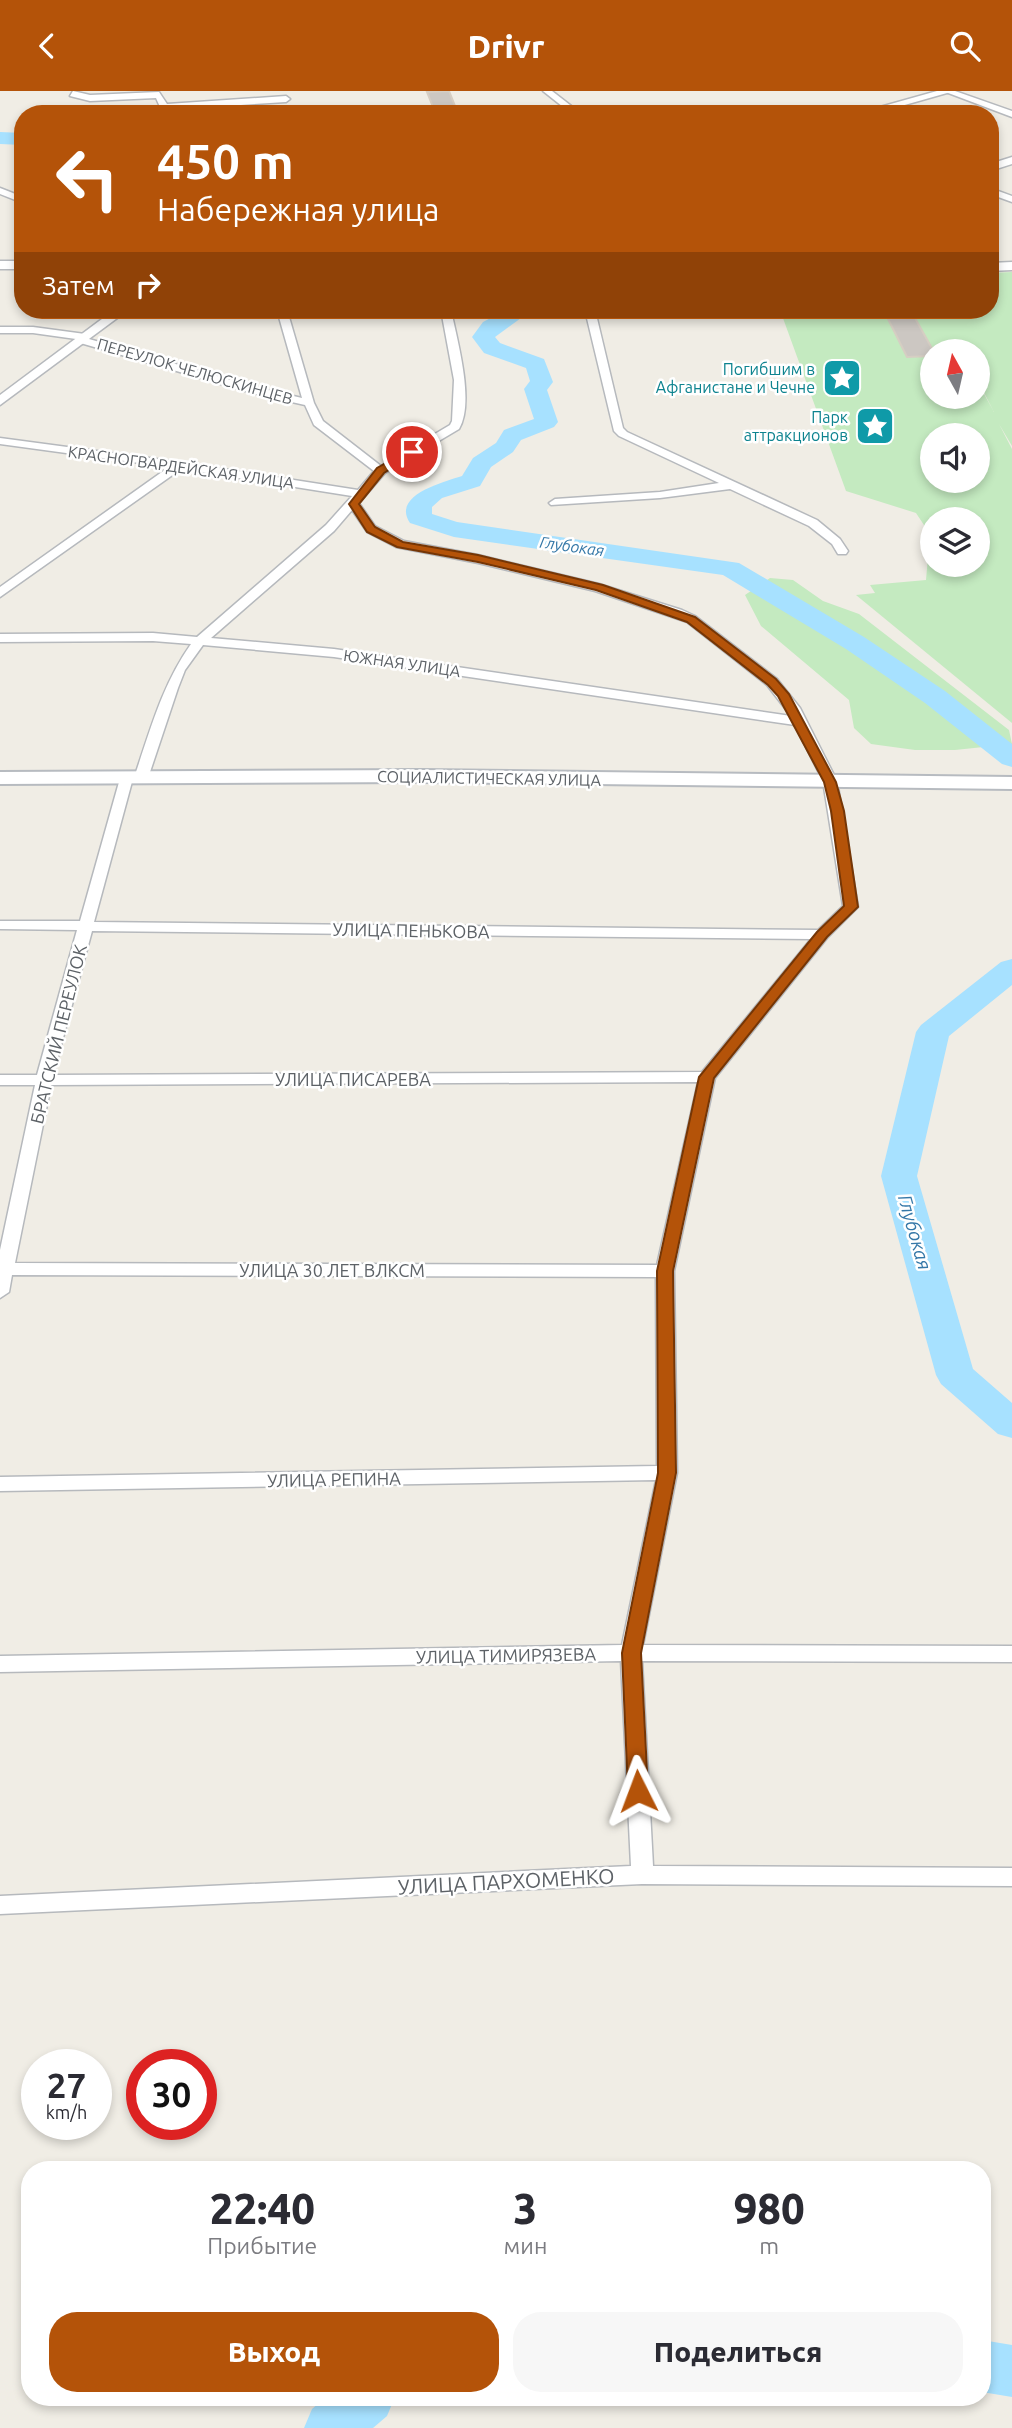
<!DOCTYPE html>
<html lang="ru">
<head>
<meta charset="utf-8">
<style>
	:root { --surface:#fff; --page:#f7f7f7; --text:#2b2b33; --muted:#7c7c81; --accent:#b45309 }
	body { margin:0; font-family:Ubuntu,sans-serif; background:var(--page); color:var(--text); height:100vh; display:flex; flex-direction:column; font-size:26px; white-space:nowrap }
	* { box-sizing:border-box; margin:0 }
	p { font-size:23px; color:var(--muted) }
	.icon { flex:none; width:38px; height:38px; fill:none; stroke:currentColor; stroke-width:2; stroke-linecap:round; stroke-linejoin:round }
	.map { position:relative; flex:1; overflow:hidden }
	.drawer { position:absolute; left:21px; top:2070px; width:970px; height:245px; display:flex; flex-direction:column; background:var(--surface); border-radius:28px; box-shadow:0 4px 10px #0003 }
	.drawer>* { flex:none }
	.top-card { position:absolute; left:14px; top:14px; width:985px; height:214px; border-radius:28px; box-shadow:0 4px 10px #0003; background:#b45309; color:#fff; overflow:hidden }
	.needle { width:46px; rotate:352deg }
	.fabs { position:absolute; left:920px; top:248px; display:grid; gap:14px }
	.fabs a { display:grid; place-items:center; width:70px; height:70px; border-radius:50%; background:var(--surface); box-shadow:0 4px 10px #0003; font-size:35px }
	.speed { position:absolute; left:21px; top:1958px; display:flex; gap:14px; font-size:35px; font-weight:700; text-align:center }
	.speed>* { display:grid; place-content:center; width:91px; height:91px; border-radius:50%; background:var(--surface); box-shadow:0 4px 10px #0003; line-height:1 }
	.speed small { font-size:18px; font-weight:400 }
	.speed .limit { border:10px solid #d22; background:#fff; color:#111 }
	.pin { position:absolute; display:grid; place-items:center; width:60px; height:60px; color:#fff; margin:-30px; border:4px solid #fff; border-radius:50%; box-shadow:0 2px 7px #0007 }
	.me { position:absolute; width:77px; margin:-38px; rotate:357deg; stroke-linejoin:round; filter:drop-shadow(0 0 5px #0008) }
	.turn { display:flex; align-items:center; gap:24px; height:147px; padding:0 28px; font-size:32px }
	.turn .icon { width:91px; height:91px; stroke-width:2.5 }
	.turn b { display:block; font-size:49px; line-height:60px }
	.then { display:flex; align-items:center; height:66px; padding:0 28px; background:#0003; gap:14px; font-size:26px }
	.eta { display:flex; justify-content:space-evenly; align-items:center; height:119px; text-align:center }
	.eta b { font-size:42px; font-weight:800; line-height:49px }
	.cta { display:flex; gap:14px; margin-top:auto; padding:14px 28px }
	.cta a { flex:1; height:80px; border-radius:28px; background:var(--accent); color:#fff; font-size:28px; font-weight:800; line-height:80px; text-align:center }
	.cta a+a { background:var(--page); color:var(--text) }
	header { display:flex; justify-content:space-between; align-items:center; height:91px; padding:0 28px; background:var(--accent); color:#fff; font-size:32px; font-weight:800 }
	.map>svg:first-child { display:block }
	.green { fill:#c4eac0; fill-rule:evenodd }
	.lines { fill:none; stroke-linecap:round; stroke-linejoin:round }
	.river { fill:#a7e1ff; fill-rule:evenodd }
	.building { fill:#ccc7c2; stroke:#d6cec3; stroke-width:2 }
	.minor-casing { stroke:#b6b9bd; stroke-width:3 }
	.tertiary-casing { stroke:#b6b9bd; stroke-width:3 }
	.secondary-casing { stroke:#b7bbc0; stroke-width:4 }
	.minor { fill:#fff; fill-rule:evenodd }
	.tertiary { fill:#fff; fill-rule:evenodd }
	.secondary { fill:#fff; fill-rule:evenodd }
	.route { fill:#b45309; stroke:#753606; stroke-width:2 }
	.labels { text-anchor:middle; dominant-baseline:central; stroke-width:5; stroke-linejoin:round; paint-order:stroke }
	.far-culture-label { font-size:16px; fill:#0d838f; stroke:#fff; text-anchor:end }
	.far-street-label { font-size:16px; fill:#5d6267; stroke:#fff }
	.far-water-label { font-size:16px; font-style:italic; fill:#3578a8; stroke:#fff }
	.street-label { font-size:18px; fill:#5d6267; stroke:#fff }
	.water-label { font-size:19px; font-style:italic; fill:#3578a8; stroke:#fff }
	.near-street-label { font-size:21px; fill:#5d6267; stroke:#fff }
</style>
</head>
<body>
<header><svg class="icon" aria-label="back" viewBox="0 0 24 24"><path d="M15 5l-7 7 7 7"/></svg>Drivr<svg class="icon" aria-label="search" viewBox="0 0 24 24"><circle cx="10" cy="10" r="6"/><path d="M15 15l6 6"/></svg></header>
<div class="map">
<svg width="1012" height="2337" viewBox="0 0 1012 2337">
	<rect width="100%" height="100%" fill="#f0ede5"/>
	<g class="green">
		<path d="M 1012,181 L 1012,355 L 999,333 L 1012,358 L 1012,632 L 856,504 L 875,502 L 870,494 L 926,489 L 930,443 L 916,422 L 846,400 L 780,219 L 990,219 L 991,182 ZM 933,261 L 978,261 L 978,290 L 994,321 L 978,292 L 978,306 L 933,306 ZM 933,345 L 978,345 L 978,390 L 933,390 ZM 933,429 L 978,429 L 978,474 L 933,474 Z"/>
		<path d="M 770,487 L 793,489 L 823,510 L 859,523 L 1009,639 L 1012,653 L 955,659 L 915,659 L 871,653 L 854,637 L 849,609 L 761,535 L 745,504 Z"/>
	</g>
	<g class="lines">
		<g class="river">
			<path d="M 0,41 L 23,42 L 23,54 L 0,53 Z"/>
			<path d="M 506,219 L 532,219 L 495,246 L 500,252 L 544,268 L 553,291 L 547,299 L 558,331 L 554,336 L 521,349 L 513,361 L 491,376 L 480,395 L 442,407 L 432,416 L 432,423 L 457,431 L 739,472 L 864,546 L 945,600 L 1012,653 L 1012,676 L 1002,673 L 925,612 L 846,558 L 723,484 L 454,446 L 410,432 C 391,404 444,391 462,385 L 473,367 L 496,352 L 504,339 L 534,328 L 524,298 L 530,290 L 526,277 L 484,262 L 472,246 L 483,231 Z"/>
			<path d="M 1012,868 L 1012,894 L 949,945 L 917,1085 L 973,1278 L 1012,1312 L 1012,1347 L 998,1343 L 941,1293 L 936,1284 L 881,1085 L 916,941 L 921,934 L 1001,871 Z"/>
			<path d="M 982,2249 L 1012,2254 L 1012,2306 L 982,2301 Z"/>
			<path d="M 326,2306 L 395,2306 L 387,2325 L 373,2337 L 304,2337 L 312,2318 Z"/>
		</g>
	</g>
	<g class="building">
		<path d="M 449,0 L 457,20 L 435,21 L 427,1 Z"/>
		<path d="M 915,227 L 934,261 L 933,265 L 907,266 L 888,228 Z"/>
	</g>
	<g class="lines">
		<g class="minor-casing">
			<g id="minor">
				<path d="M 73,0 L 90,4 L 159,1 L 167,13 L 286,5 L 290,8 L 286,11 L 164,19 L 160,16 L 156,7 L 90,10 L 70,5 Z"/>
				<path d="M 543,0 L 552,0 L 579,21 L 572,23 Z"/>
				<path d="M 943,0 L 955,0 L 1012,20 L 1012,26 Z"/>
				<path d="M 0,97 L 23,106 L 23,112 L 0,103 Z"/>
				<path d="M 990,97 L 1012,105 L 1012,111 L 990,103 Z"/>
				<path d="M 277,219 L 287,219 L 314,312 L 323,330 L 381,375 L 450,334 L 452,330 L 454,289 L 441,219 L 451,219 C 457,249 475,311 459,338 L 385,382 L 359,412 L 375,435 L 404,450 L 478,464 L 599,493 L 682,519 L 695,525 L 777,588 L 800,617 L 837,690 L 858,816 L 827,847 L 715,987 L 674,1180 L 677,1382 L 643,1554 L 1012,1555 L 1012,1571 L 642,1570 L 653,1775 L 1012,1777 L 1012,1795 L 642,1793 L 0,1823 L 0,1805 L 631,1775 L 621,1570 L 0,1581 L 0,1565 L 622,1554 L 656,1389 L 0,1400 L 0,1386 L 657,1375 L 656,1186 L 12,1184 L 9,1201 L 0,1207 L 0,1159 L 35,994 L 0,994 L 0,984 L 37,984 L 77,839 L 0,838 L 0,830 L 80,830 L 121,684 L 126,683 L 133,687 L 94,831 L 818,839 L 843,815 L 823,690 L 795,634 L 334,566 L 203,554 L 185,579 L 178,597 L 148,687 L 141,691 L 134,687 C 150,640 162,594 191,553 L 153,550 L 0,551 L 0,543 L 153,542 L 197,546 L 326,434 L 352,405 L 181,378 L 0,506 L 0,496 L 169,376 L 0,353 L 0,347 L 179,371 L 358,399 L 374,380 L 314,334 L 305,314 L 252,302 L 77,251 L 76,248 L 33,242 L 0,242 L 0,236 L 33,236 L 85,243 L 89,244 L 89,248 L 259,297 L 302,307 ZM 352,419 L 367,441 L 396,456 L 478,472 L 595,500 L 687,531 L 767,594 L 791,625 L 334,558 L 211,547 L 334,440 ZM 92,840 L 811,848 L 702,981 L 53,984 ZM 698,991 L 657,1174 L 15,1172 L 51,994 Z"/>
				<path d="M 585,219 L 595,219 L 623,337 L 627,341 L 817,429 L 840,448 L 848,460 L 846,463 L 838,463 L 832,453 L 809,435 L 730,398 L 660,407 L 551,414 L 549,412 L 555,408 L 660,401 L 719,392 L 619,345 L 614,340 Z"/>
			</g>
		</g>
		<g class="tertiary-casing">
			<g id="tertiary">
				<path d="M 937,0 L 954,0 L 873,23 L 855,23 Z"/>
				<path d="M 558,17 L 584,23 L 490,23 L 495,20 Z"/>
				<path d="M 1012,66 L 1012,73 L 990,80 L 990,73 Z"/>
				<rect x="0" y="170" width="23" height="8"/>
				<path d="M 1012,171 L 1012,179 L 990,180 L 990,172 Z"/>
				<path d="M 114,219 L 128,219 L 0,314 L 0,304 Z"/>
			</g>
		</g>
		<g class="secondary-casing">
			<path id="secondary" d="M 422,679 L 1012,686 L 1012,698 L 422,691 L 0,693 L 0,681 Z"/>
		</g>
		<use href="#minor" class="minor"/>
		<use href="#tertiary" class="tertiary"/>
		<use href="#secondary" class="secondary"/>
	</g>
	<path class="route" d="M 409,359 L 417,361 L 384,382 L 359,413 L 375,436 L 403,451 L 478,464 L 603,494 L 695,526 L 776,588 L 789,603 L 836,691 L 844,720 L 858,816 L 827,846 L 714,987 L 673,1180 L 676,1382 L 641,1562 L 648,1700 L 645,1706 L 638,1708 L 631,1706 L 628,1700 L 622,1562 L 658,1382 L 657,1180 L 699,986 L 817,841 L 844,815 L 831,720 L 824,691 L 778,605 L 768,594 L 687,531 L 596,499 L 478,471 L 397,456 L 367,441 L 349,413 L 377,377 Z"/>
	<defs>
		<g id="sight-square" transform="scale(2.0125)"><rect x="-9" y="-9" width="18" height="18" rx="4" fill="#0f9aa8" stroke="#fff"/><path d="M0-6L1.8-2.2L6-1.7L2.9 1.2L3.7 5.4L0 3.3L-3.7 5.4L-2.9 1.2L-6-1.7L-1.8-2.2Z" fill="#fff"/></g>
	</defs>
	<g fill-rule="evenodd">
		<use href="#sight-square" x="842" y="287"/>
		<use href="#sight-square" x="875" y="335"/>
	</g>
	<g class="labels">
		<g class="far-culture-label">
			<text x="815" y="278">Погибшим в<tspan x="815" dy="18">Афганистане и Чечне</tspan></text>
			<text x="848" y="326">Парк<tspan x="848" dy="18">аттракционов</tspan></text>
		</g>
		<g class="far-street-label">
			<text transform="translate(195 280) rotate(16)">ПЕРЕУЛОК ЧЕЛЮСКИНЦЕВ</text>
			<text transform="translate(181 376) rotate(8)">КРАСНОГВАРДЕЙСКАЯ УЛИЦА</text>
			<text transform="translate(402 572) rotate(8)">ЮЖНАЯ УЛИЦА</text>
			<text transform="translate(489 687) rotate(1)">СОЦИАЛИСТИЧЕСКАЯ УЛИЦА</text>
		</g>
		<g class="far-water-label">
			<text transform="translate(572 455) rotate(8)">Глубокая</text>
		</g>
		<g class="street-label">
			<text transform="translate(411 839) rotate(1)">УЛИЦА ПЕНЬКОВА</text>
			<text transform="translate(58 943) rotate(-76)">БРАТСКИЙ ПЕРЕУЛОК</text>
			<text x="353" y="988">УЛИЦА ПИСАРЕВА</text>
			<text x="332" y="1179">УЛИЦА 30 ЛЕТ ВЛКСМ</text>
			<text transform="translate(334 1388) rotate(-1)">УЛИЦА РЕПИНА</text>
			<text transform="translate(506 1564) rotate(-1)">УЛИЦА ТИМИРЯЗЕВА</text>
		</g>
		<g class="water-label">
			<text transform="translate(915 1141) rotate(74)">Глубокая</text>
		</g>
		<g class="near-street-label">
			<text transform="translate(506 1790) rotate(-3)">УЛИЦА ПАРХОМЕНКО</text>
		</g>
	</g>
</svg>
<div class="fabs">
<a><svg class="needle" viewBox="-14 -14 28 28"><path d="M0-13l5 13h-10z" fill="#e53935"/><path d="M0 13l5-13h-10z" fill="#7c7c81"/></svg></a>
<a><svg class="icon" aria-label="sound" viewBox="0 0 24 24"><path d="M4 9h4l5-4v14l-5-4H4zM17 9q2 3 0 6"/></svg></a>
<a><svg class="icon" aria-label="layers" viewBox="0 0 24 24"><path d="M12 4l9 5-9 5-9-5zM3 14l9 5 9-5"/></svg></a>
</div>
<div class="speed"><div>27<small>km/h</small></div><div class="limit">30</div></div>
<div class="pin" style="left:412px;top:361px;background:#d93025"><svg class="icon" aria-label="arrive" viewBox="0 0 24 24"><path d="M6 21V4h12l-3 4 3 4H6"/></svg></div>
<svg class="me" style="left:638px;top:1700px" viewBox="-20 -20 40 40"><path d="M0-17L14 15 0 8-14 15z" fill="#b45309" stroke="#fff" stroke-width="4"/></svg>
<div class="top-card">
<div class="turn"><svg class="icon" aria-label="left" viewBox="0 0 24 24"><path d="M17 20v-9H6M10 6l-5 5 5 5"/></svg><div><b>450 m</b>Набережная улица</div></div>
<div class="then">Затем<svg class="icon" aria-label="right" viewBox="0 0 24 24"><path d="M7 20v-9h11M14 6l5 5-5 5"/></svg></div>
</div>
<section class="drawer">
<div class="eta">
<div><b>22:40</b><p>Прибытие</p></div>
<div><b>3</b><p>мин</p></div>
<div><b>980</b><p>m</p></div>
</div>
<div class="cta"><a>Выход</a><a>Поделиться</a></div>
</section>
</div>
</body>
</html>
